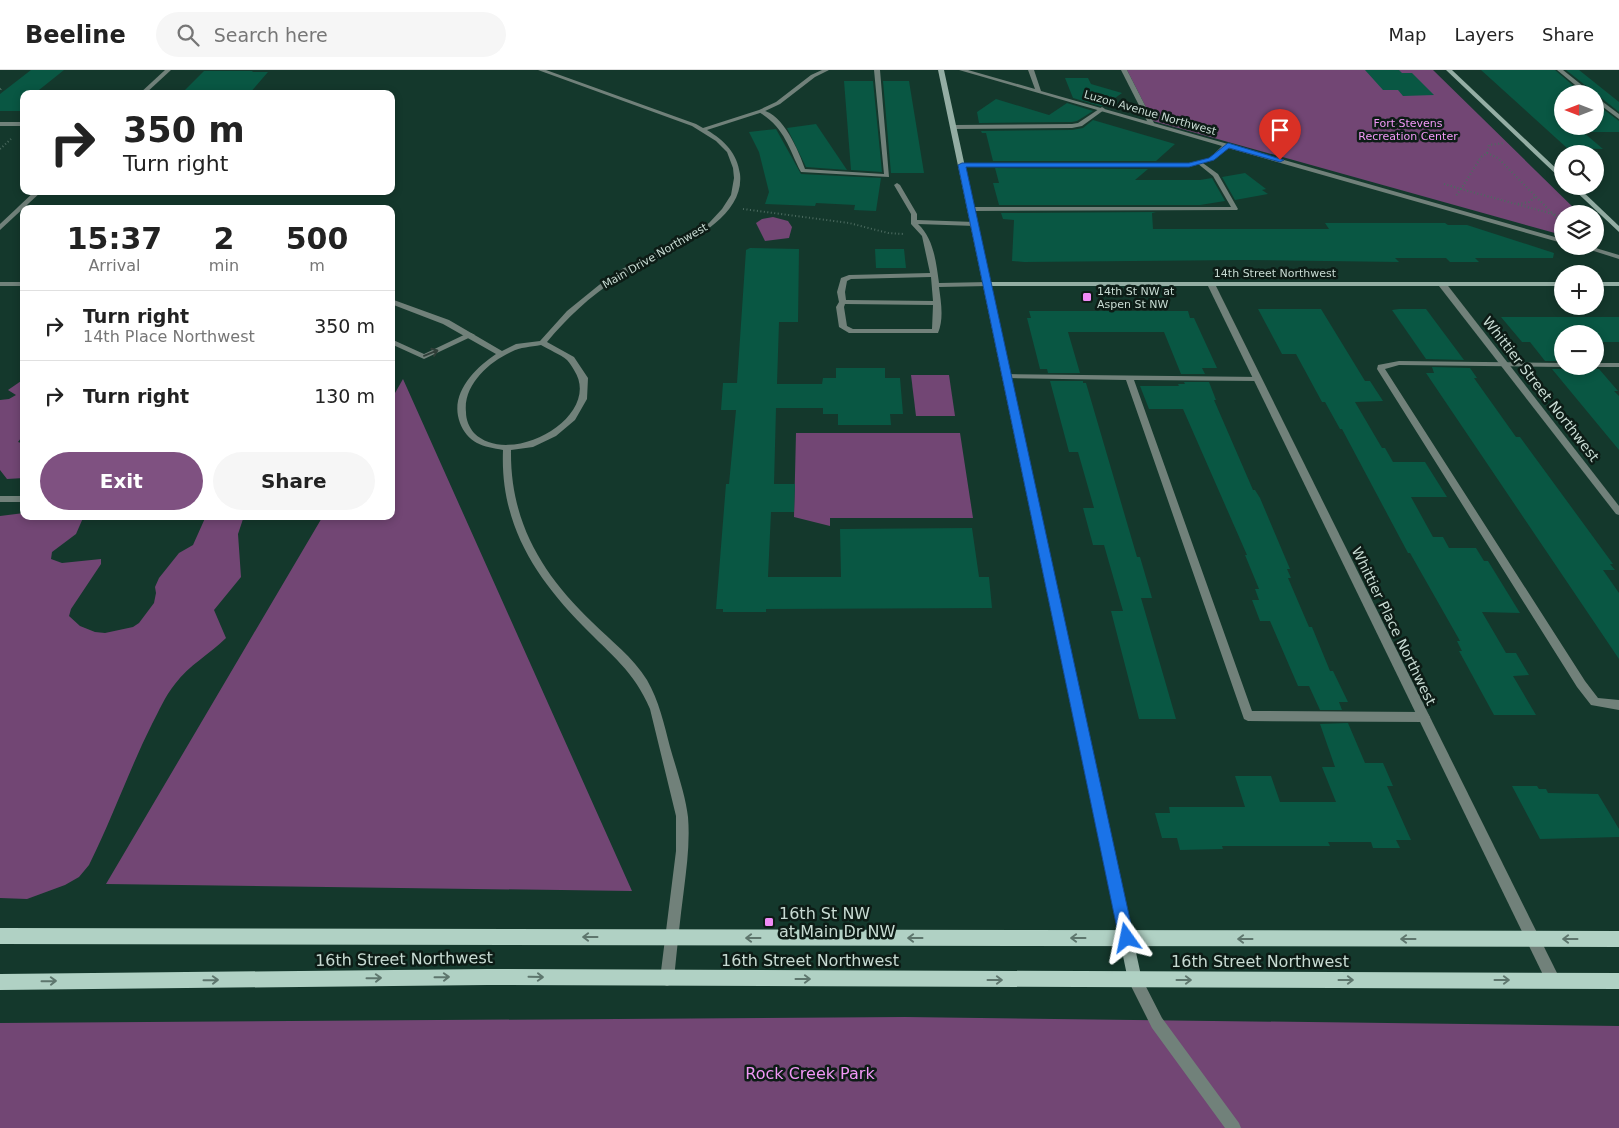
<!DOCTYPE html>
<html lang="en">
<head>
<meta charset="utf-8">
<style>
	:root { --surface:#fff; --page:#f6f6f6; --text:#222; --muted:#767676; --line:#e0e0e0; --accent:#7f5181 }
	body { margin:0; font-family:"DejaVu Sans",sans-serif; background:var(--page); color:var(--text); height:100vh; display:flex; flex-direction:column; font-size:19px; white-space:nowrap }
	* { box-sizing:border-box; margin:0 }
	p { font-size:16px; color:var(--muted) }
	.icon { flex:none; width:28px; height:28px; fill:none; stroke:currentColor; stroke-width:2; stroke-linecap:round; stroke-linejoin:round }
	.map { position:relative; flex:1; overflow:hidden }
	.panel { position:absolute; left:20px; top:135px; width:375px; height:315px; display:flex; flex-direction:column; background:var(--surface); border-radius:10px; box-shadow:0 2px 8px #0003 }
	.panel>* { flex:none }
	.guide { position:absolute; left:20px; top:20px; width:375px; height:105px; border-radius:10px; box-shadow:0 2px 8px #0003; background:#fff; color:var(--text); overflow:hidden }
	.needle { width:32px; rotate:270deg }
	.buttons { position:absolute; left:1554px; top:15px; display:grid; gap:10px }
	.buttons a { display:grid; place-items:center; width:50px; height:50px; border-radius:50%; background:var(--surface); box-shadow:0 2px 8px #0003; font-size:25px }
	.pin { position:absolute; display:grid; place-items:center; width:42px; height:42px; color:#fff; margin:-51px -21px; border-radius:50% 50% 50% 0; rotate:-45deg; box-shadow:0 0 5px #0007 }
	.pin .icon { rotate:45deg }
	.me { position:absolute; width:55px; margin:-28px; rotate:348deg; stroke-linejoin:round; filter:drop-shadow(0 0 4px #0008) }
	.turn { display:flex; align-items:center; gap:18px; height:105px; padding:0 20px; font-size:22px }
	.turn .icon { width:65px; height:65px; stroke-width:2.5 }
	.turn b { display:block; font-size:35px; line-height:42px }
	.eta { display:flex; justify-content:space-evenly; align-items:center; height:85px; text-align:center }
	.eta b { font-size:30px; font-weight:600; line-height:35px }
	.cta { display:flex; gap:10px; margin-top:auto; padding:10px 20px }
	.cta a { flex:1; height:58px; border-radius:30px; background:var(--accent); color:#fff; font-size:20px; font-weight:600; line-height:58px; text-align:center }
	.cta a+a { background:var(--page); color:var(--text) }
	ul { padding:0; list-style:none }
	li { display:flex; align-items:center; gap:15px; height:70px; padding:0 20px; border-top:1px solid var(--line) }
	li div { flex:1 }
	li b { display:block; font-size:19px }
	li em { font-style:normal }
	header { display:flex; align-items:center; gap:30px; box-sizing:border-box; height:70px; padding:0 25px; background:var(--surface); border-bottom:1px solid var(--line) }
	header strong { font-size:24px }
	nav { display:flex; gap:28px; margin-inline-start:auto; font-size:18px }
	.search { width:350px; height:45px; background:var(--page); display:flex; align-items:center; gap:12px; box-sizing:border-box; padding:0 18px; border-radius:28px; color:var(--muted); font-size:19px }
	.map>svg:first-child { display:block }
	.green { fill:#724674 }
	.building { fill:#095743 }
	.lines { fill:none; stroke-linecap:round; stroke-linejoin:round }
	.path { stroke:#4c6b60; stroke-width:2; stroke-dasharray:1 2.5; stroke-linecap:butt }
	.lane { fill:#71817a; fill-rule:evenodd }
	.street { fill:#71817a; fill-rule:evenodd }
	.secondary { fill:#94aea4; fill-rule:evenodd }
	.primary { fill:#b0d1c4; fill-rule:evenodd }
	.oneway { stroke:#303f39 }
	.oneway2 { stroke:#5e766d }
	.route { fill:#1a73e8; stroke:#114b97 }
	.poi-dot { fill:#f08bf6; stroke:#0d1c16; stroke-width:2 }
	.labels { text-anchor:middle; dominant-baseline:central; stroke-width:5; stroke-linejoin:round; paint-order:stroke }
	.far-street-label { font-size:11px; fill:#c8dbd3; stroke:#0d1c16 }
	.far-park-label { font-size:11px; fill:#f198f6; stroke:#0d1c16 }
	.far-poi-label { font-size:11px; fill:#c8dbd3; stroke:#0d1c16; text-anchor:start }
	.street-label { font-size:14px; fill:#c8dbd3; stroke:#0d1c16 }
	.near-poi-label { font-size:16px; fill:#c8dbd3; stroke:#0d1c16; text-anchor:start }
	.near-street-label { font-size:16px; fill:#c8dbd3; stroke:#0d1c16 }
	.near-park-label { font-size:16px; fill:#f198f6; stroke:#0d1c16 }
</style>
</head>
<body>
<header>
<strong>Beeline</strong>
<div class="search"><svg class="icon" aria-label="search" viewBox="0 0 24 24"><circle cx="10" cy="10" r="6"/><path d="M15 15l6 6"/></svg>Search here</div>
<nav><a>Map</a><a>Layers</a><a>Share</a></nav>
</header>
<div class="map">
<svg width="1619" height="1058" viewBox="0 0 1619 1058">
	<rect width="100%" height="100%" fill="#14382c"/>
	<g class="green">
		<path d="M 1127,0 L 1433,0 L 1580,144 L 1562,144 L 1562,165 L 1153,51 Z"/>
		<path d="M 773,147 L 788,151 L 792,157 L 789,168 L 765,171 L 756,153 L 762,149 Z"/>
		<path d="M 911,305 L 949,305 L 955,346 L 916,346 Z"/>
		<path d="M 24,309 L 24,364 L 18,372 L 24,374 L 24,408 L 7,409 L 0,400 L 0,330 L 9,329 L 16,325 L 8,320 Z"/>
		<path d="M 403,309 L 632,821 L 106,814 L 323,446 L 391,446 L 391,330 Z"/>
		<path d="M 796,363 L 960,363 L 973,448 L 830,448 L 830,456 L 794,447 Z"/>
		<path d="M 24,443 L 24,446 L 81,446 L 83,448 L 76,464 L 52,482 L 51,489 L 62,493 L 101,489 L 101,494 L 71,539 L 69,546 L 80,556 L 95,562 L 105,563 L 133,557 L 139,553 L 154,533 L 156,523 L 155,517 L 159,508 L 179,483 L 193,475 L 206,446 L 244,446 L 238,464 L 241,507 L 214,540 L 226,568 C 210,584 189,595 175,614 C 165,626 159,641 152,654 C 129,700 112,749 89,795 L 79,807 L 65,815 L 27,829 L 0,828 L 0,446 Z"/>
		<path d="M 905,947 L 1619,956 L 1619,1058 L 0,1058 L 0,953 Z"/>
	</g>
	<g class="building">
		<path d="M 31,0 L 64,0 L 34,24 L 24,24 L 24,41 L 0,41 L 0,24 Z"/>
		<path d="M 1365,0 L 1399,0 L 1402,3 L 1412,3 L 1434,25 L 1403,26 L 1398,20 L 1383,20 Z"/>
		<path d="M 1481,0 L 1555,0 L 1583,24 L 1562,24 L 1562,56 L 1595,56 L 1595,33 L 1619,51 L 1619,62 L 1583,62 L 1603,79 L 1567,78 Z"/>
		<path d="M 1566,0 L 1579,0 L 1619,32 L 1619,42 Z"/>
		<path d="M 204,1 L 253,1 L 252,2 L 268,2 L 249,24 L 181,24 Z"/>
		<path d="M 1065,8 L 1088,8 L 1091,14 L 1122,23 L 1104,36 L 1100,36 L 1073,28 Z"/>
		<path d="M 844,11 L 873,11 L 882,102 L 851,100 Z"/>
		<path d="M 883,11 L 909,11 L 924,103 L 891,103 Z"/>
		<path d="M 996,29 L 1049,45 L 1067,33 L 1093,41 L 1077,51 L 1072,52 L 979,53 L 977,42 Z"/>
		<path d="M 1093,50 L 1175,74 L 1156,91 L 993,91 L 986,63 L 982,63 L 981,61 L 1072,60 L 1083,58 Z"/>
		<path d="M 816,54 L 847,100 L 806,97 L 787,58 Z"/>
		<path d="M 776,59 L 801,104 L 881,108 L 876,141 L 854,140 L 855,135 L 816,133 L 815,136 L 765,134 L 769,122 L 759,82 L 749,62 Z"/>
		<path d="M 995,98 L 1148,99 L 1135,110 L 1200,110 L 1212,108 L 1225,131 L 1200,135 L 999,135 L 993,113 L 999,113 Z"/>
		<path d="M 1245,103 L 1266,119 L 1262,120 L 1268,124 L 1235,130 L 1222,107 Z"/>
		<path d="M 1156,142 L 1152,143 L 1153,159 L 1329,159 L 1325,153 L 1445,153 L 1448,155 L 1467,155 L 1554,183 L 1553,188 L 1475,188 L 1479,192 L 1450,192 L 1446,188 L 1395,188 L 1399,192 L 1243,190 L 1024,192 L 1012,191 L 1014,150 L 1003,149 L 1001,143 Z"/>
		<path d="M 750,178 L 799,179 L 798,252 L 779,252 L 777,314 L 822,314 L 823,308 L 836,308 L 836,298 L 885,298 L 885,308 L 900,308 L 903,344 L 890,344 L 891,355 L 838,355 L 838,344 L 823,344 L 823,338 L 776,338 L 774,414 L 795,414 L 794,442 L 771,442 L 768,507 L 841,507 L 840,459 L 972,458 L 979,507 L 989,507 L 992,538 L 766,539 L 766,542 L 723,542 L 723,539 L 716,539 L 726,414 L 729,414 L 736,340 L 721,340 L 723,313 L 737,313 L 746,180 Z"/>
		<path d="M 875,179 L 904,179 L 906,198 L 876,198 Z"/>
		<path d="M 1258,239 L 1321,239 L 1365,311 L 1370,311 L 1383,331 L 1355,332 L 1382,378 L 1385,378 L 1393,392 L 1425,392 L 1447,427 L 1411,427 L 1433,467 L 1443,467 L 1449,478 L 1476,478 L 1484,491 L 1488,491 L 1520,543 L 1482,542 L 1506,583 L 1516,583 L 1529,605 L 1513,606 L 1536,645 L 1494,645 L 1459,581 L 1462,581 L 1457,571 L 1460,571 L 1410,483 L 1408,483 L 1342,359 L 1340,359 L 1325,332 L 1322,332 L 1296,284 L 1282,284 Z"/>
		<path d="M 1399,239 L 1426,239 L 1464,290 L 1426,289 L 1392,240 Z"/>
		<path d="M 1029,241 L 1188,241 L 1190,248 L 1194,248 L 1217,298 L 1202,298 L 1205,304 L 1181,304 L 1164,262 L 1068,262 L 1080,303 L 1048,303 L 1047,299 L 1040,299 L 1027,248 L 1031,248 Z"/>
		<path d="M 1501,247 L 1619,247 L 1619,272 L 1595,272 L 1595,264 L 1562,264 L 1562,291 L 1545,291 L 1530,272 L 1522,272 Z"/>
		<path d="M 1567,296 L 1590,296 L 1592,299 L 1599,299 L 1618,321 L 1614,321 L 1619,326 L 1619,380 L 1552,299 L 1563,299 Z"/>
		<path d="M 1432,297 L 1470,298 L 1477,308 L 1474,308 L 1516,367 L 1520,367 L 1613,494 L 1610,494 L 1615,500 L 1603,500 L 1619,523 L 1619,589 L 1426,303 L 1434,303 Z"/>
		<path d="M 1050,311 L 1083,311 L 1083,313 L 1086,313 L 1137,487 L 1140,487 L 1152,528 L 1141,528 L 1176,649 L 1139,649 L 1111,541 L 1123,541 L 1104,475 L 1093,475 L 1083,438 L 1094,438 L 1078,382 L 1069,382 Z"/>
		<path d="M 1184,312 L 1209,312 L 1216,330 L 1214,330 L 1253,420 L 1255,420 L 1260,428 L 1290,499 L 1287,499 L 1291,508 L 1288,508 L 1309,557 L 1312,557 L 1330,601 L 1333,601 L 1348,632 L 1339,632 L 1342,640 L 1320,640 L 1309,616 L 1298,616 L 1270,551 L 1260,551 L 1252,530 L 1259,530 L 1255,519 L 1259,519 L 1245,485 L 1247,485 L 1183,339 L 1149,339 L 1140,316 L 1179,316 L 1178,314 L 1185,314 Z"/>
		<path d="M 1348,653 L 1365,693 L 1383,693 L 1393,716 L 1387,716 L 1411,770 L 1396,770 L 1400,778 L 1373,778 L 1371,772 L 1328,772 L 1330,776 L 1222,776 L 1223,779 L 1180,780 L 1177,768 L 1162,768 L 1155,743 L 1170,743 L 1169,737 L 1245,737 L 1235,706 L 1271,706 L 1280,732 L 1336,732 L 1322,697 L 1335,697 L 1320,654 Z"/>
		<path d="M 1512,716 L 1537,716 L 1539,719 L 1546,719 L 1548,723 L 1598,724 L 1619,759 L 1619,767 L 1540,769 Z"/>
	</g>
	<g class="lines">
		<g class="path">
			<path d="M 0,19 L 2,18 L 0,20"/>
			<path d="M 0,79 L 11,69"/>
			<path d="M 1487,83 L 1498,88 L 1553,144 L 1461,119 L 1481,87 Z"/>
			<path d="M 1487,83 L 1489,75 L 1505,73"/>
			<path d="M 1444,114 L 1461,119 L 1455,127"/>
			<path d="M 1518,134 L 1529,132 L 1535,127"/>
			<path d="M 743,139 L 849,153 L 888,163 L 904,164"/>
			<path d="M 1562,147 L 1553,144 L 1562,154"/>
		</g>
		<g class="lane">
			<path d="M 874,0 L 880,0 L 889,107 L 801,102 C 788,77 785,58 759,42 L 759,40 C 782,40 799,82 805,99 L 884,104 Z"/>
			<path d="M 1121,0 L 1127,0 L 1154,53 L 1153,54 L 1148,53 Z"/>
			<path d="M 1557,0 L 1563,0 L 1593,24 L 1586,24 Z"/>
			<path d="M 1595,26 L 1619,44 L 1619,49 L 1595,31 Z"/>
			<path d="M 1102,37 L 1105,39 L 1104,40 L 1082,56 L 1072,58 L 953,59 L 950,57 L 953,55 L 1072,54 L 1078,53 Z"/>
			<path d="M 1200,91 L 1218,104 L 1238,139 L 1237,140 L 971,141 L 968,139 L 971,137 L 1231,137 L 1213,106 L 1197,93 Z"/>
			<path d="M 897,113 L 900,115 L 917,144 L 917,150 L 975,152 L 978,154 L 975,156 L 918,154 C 934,169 936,192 939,213 L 988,212 L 992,214 L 988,216 L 939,217 C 941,232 944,249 938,263 L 849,263 L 839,257 L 836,237 L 839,232 L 837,222 L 841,208 L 849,205 L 930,203 L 922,166 L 911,154 L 911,144 L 894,115 ZM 931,207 L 933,231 L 846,230 L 845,222 L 847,211 L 851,209 ZM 845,234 L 933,235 L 932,259 L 853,259 L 847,256 L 844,237 Z"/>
			<path d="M 468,263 L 471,263 L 475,265 L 424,289 L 391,274 L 391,269 L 424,284 Z"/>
			<path d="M 1399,291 L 1562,293 L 1562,296 L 1565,296 L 1562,297 L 1399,295 L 1385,299 L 1585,611 L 1598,628 L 1619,630 L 1619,640 L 1591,635 L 1577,617 L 1377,299 L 1378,295 Z"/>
			<path d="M 1595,293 L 1619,293 L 1619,297 L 1592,297 L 1595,296 Z"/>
			<path d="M 1004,304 L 1261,307 L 1261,311 L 1258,311 L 1134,310 L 1252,641 L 1424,642 L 1428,644 L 1430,647 L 1428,650 L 1424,652 L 1248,651 L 1244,649 L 1126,310 L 1007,308 L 1003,306 Z"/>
			<rect x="0" y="426" width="24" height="6"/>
		</g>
		<g class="street">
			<path d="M 165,0 L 171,0 L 145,24 L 139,24 Z"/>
			<path d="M 538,0 L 546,0 L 696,54 L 703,58 L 759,40 L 776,32 L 811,5 L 822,0 L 829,0 L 815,7 L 780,34 L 763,42 L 707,60 C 725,71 737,83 740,104 C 746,158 653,186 617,209 C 590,226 567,248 547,272 L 574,287 L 588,308 L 587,329 L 575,350 L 556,366 L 533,377 L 511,380 C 510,452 542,504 592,552 C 611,571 633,587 647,610 C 659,631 664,654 670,677 C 676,698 686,727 688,747 C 690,771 687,795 684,819 C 680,849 677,879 674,909 L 672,914 L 667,916 L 662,914 L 660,909 L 676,781 L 676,746 L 650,639 C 634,601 611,585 583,556 C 534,506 500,453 503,380 C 494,378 484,377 477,373 C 469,369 463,361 460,353 C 449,324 474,299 496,284 L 443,254 L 391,234 L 391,229 L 449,250 L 502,281 L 516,274 L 540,271 L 567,241 L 599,215 L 622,199 L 692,164 L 709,153 L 722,139 L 731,125 L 734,108 L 733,98 L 727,82 L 716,71 L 692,56 ZM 541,275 C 549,280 560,284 567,290 C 570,293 572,297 574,300 C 604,346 510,399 474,363 C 469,357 466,350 466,342 C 463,315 489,292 511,282 C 521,277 530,277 541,275 Z"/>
			<path d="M 959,0 L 968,0 L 1035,19 L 1028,0 L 1034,0 L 1041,21 L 1562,169 L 1562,173 L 1228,78 L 1214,90 L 1189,97 L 960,96 L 960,94 L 962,93 L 1189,93 L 1210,88 L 1222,76 Z"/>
			<rect x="0" y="52" width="24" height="4"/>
			<path d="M 35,121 L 42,121 L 0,160 L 0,154 Z"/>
			<path d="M 1578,176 L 1589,176 L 1619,185 L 1619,189 Z"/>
			<rect x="0" y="212" width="24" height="4"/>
			<path d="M 1208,212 L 1215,214 L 1558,905 L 1560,910 L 1558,915 L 1553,917 L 1548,915 L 1207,214 Z"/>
			<path d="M 1439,212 L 1445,212 L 1619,436 L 1619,445 L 1616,444 L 1439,216 Z"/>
			<path d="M 1135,903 L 1140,905 L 1162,948 L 1239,1053 L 1241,1058 L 1225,1058 L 1152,958 L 1128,910 L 1130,905 Z"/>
		</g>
		<g class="secondary">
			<path d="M 938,0 L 944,0 L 990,212 L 1562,212 L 1562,216 L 991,216 L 1142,910 L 1140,915 L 1135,917 L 1130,915 L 1128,910 Z"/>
			<path d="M 1446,0 L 1452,0 L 1562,104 L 1562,109 L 1560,108 Z"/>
			<path d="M 1570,116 L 1577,116 L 1619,156 L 1619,162 Z"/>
			<rect x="1595" y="212" width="24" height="4"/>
		</g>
		<g class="primary">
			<path d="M 0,858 L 1619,861 L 1619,877 L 0,874 Z"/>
			<path d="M 487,899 L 1619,903 L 1619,919 L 487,915 L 0,920 L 0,904 Z"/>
		</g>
	</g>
	<defs><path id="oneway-shaft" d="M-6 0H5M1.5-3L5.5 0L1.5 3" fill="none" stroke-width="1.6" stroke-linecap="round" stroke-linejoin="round" transform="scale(1.25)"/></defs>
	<use class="oneway" href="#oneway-shaft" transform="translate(431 283) rotate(-22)"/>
	<g class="oneway2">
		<use href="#oneway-shaft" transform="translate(590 867) rotate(-180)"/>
		<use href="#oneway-shaft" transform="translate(753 868) rotate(-180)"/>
		<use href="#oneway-shaft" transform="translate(915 868) rotate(-180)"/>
		<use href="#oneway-shaft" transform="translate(1078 868) rotate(-180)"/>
		<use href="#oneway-shaft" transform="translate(1245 869) rotate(-180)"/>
		<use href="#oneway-shaft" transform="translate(1408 869) rotate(-180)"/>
		<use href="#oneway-shaft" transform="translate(1570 869) rotate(-180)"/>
		<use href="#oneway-shaft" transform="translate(442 907) rotate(-1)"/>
		<use href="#oneway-shaft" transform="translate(536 907) rotate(1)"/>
		<use href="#oneway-shaft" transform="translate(374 908) rotate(-1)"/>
		<use href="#oneway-shaft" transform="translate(803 909)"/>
		<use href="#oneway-shaft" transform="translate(211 910) rotate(-1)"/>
		<use href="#oneway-shaft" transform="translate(995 910)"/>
		<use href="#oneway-shaft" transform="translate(1184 910)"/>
		<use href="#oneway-shaft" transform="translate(1346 910)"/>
		<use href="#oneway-shaft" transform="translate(1502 910)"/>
		<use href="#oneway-shaft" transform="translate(49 911) rotate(-1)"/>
	</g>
	<path class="route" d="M 1228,73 L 1284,90 L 1280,92 L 1229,78 L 1214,90 L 1189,97 L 966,97 L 1134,868 L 1132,873 L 1127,875 L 1122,873 L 1119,868 L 958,95 L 962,93 L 1189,93 L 1209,88 Z"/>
	<g class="poi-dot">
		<rect x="1082" y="222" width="10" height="10" rx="2.5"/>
		<rect x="764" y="847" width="10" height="10" rx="2.5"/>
	</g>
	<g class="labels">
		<g class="far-street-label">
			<text transform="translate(1150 43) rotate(16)">Luzon Avenue Northwest</text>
			<text transform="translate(655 186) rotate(-30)">Main Drive Northwest</text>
			<text x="1275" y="203">14th Street Northwest</text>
		</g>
		<g class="far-park-label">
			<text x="1408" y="53">Fort Stevens<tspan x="1408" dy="13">Recreation Center</tspan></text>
		</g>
		<g class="far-poi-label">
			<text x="1097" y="221">14th St NW at<tspan x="1097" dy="13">Aspen St NW</tspan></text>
		</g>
		<g class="street-label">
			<text transform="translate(1541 319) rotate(52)">Whittier Street Northwest</text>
			<text transform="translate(1394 556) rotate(64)">Whittier Place Northwest</text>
		</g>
		<g class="near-poi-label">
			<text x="779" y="843">16th St NW<tspan x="779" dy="18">at Main Dr NW</tspan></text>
		</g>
		<g class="near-street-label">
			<text transform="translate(404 889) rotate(-1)">16th Street Northwest</text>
			<text x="810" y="890">16th Street Northwest</text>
			<text x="1260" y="891">16th Street Northwest</text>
		</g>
		<g class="near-park-label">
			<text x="810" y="1003">Rock Creek Park</text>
		</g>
	</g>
</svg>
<div class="buttons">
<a><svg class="needle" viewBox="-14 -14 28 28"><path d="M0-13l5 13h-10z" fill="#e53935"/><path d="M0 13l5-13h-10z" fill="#767676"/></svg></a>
<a><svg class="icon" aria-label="search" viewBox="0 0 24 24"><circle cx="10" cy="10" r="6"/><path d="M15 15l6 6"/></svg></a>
<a><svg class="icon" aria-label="layers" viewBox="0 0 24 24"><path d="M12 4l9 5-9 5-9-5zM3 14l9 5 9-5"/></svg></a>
<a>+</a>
<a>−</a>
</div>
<div class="pin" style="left:1280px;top:90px;background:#d93025"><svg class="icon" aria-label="arrive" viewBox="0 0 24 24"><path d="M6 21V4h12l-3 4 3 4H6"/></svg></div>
<svg class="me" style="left:1127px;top:868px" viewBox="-20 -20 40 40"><path d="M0-17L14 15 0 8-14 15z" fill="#1a73e8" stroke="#fff" stroke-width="4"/></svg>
<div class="guide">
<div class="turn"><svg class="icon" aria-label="right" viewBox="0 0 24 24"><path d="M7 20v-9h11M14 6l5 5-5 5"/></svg><div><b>350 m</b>Turn right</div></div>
</div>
<section class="panel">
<div class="eta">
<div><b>15:37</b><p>Arrival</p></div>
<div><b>2</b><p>min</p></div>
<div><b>500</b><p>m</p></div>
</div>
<ul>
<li><svg class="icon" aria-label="right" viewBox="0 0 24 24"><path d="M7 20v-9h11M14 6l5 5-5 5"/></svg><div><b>Turn right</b><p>14th Place Northwest</p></div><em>350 m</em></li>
<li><svg class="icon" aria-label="right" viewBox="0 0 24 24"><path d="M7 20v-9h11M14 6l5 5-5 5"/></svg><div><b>Turn right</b></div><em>130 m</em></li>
</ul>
<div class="cta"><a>Exit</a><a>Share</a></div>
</section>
</div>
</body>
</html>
